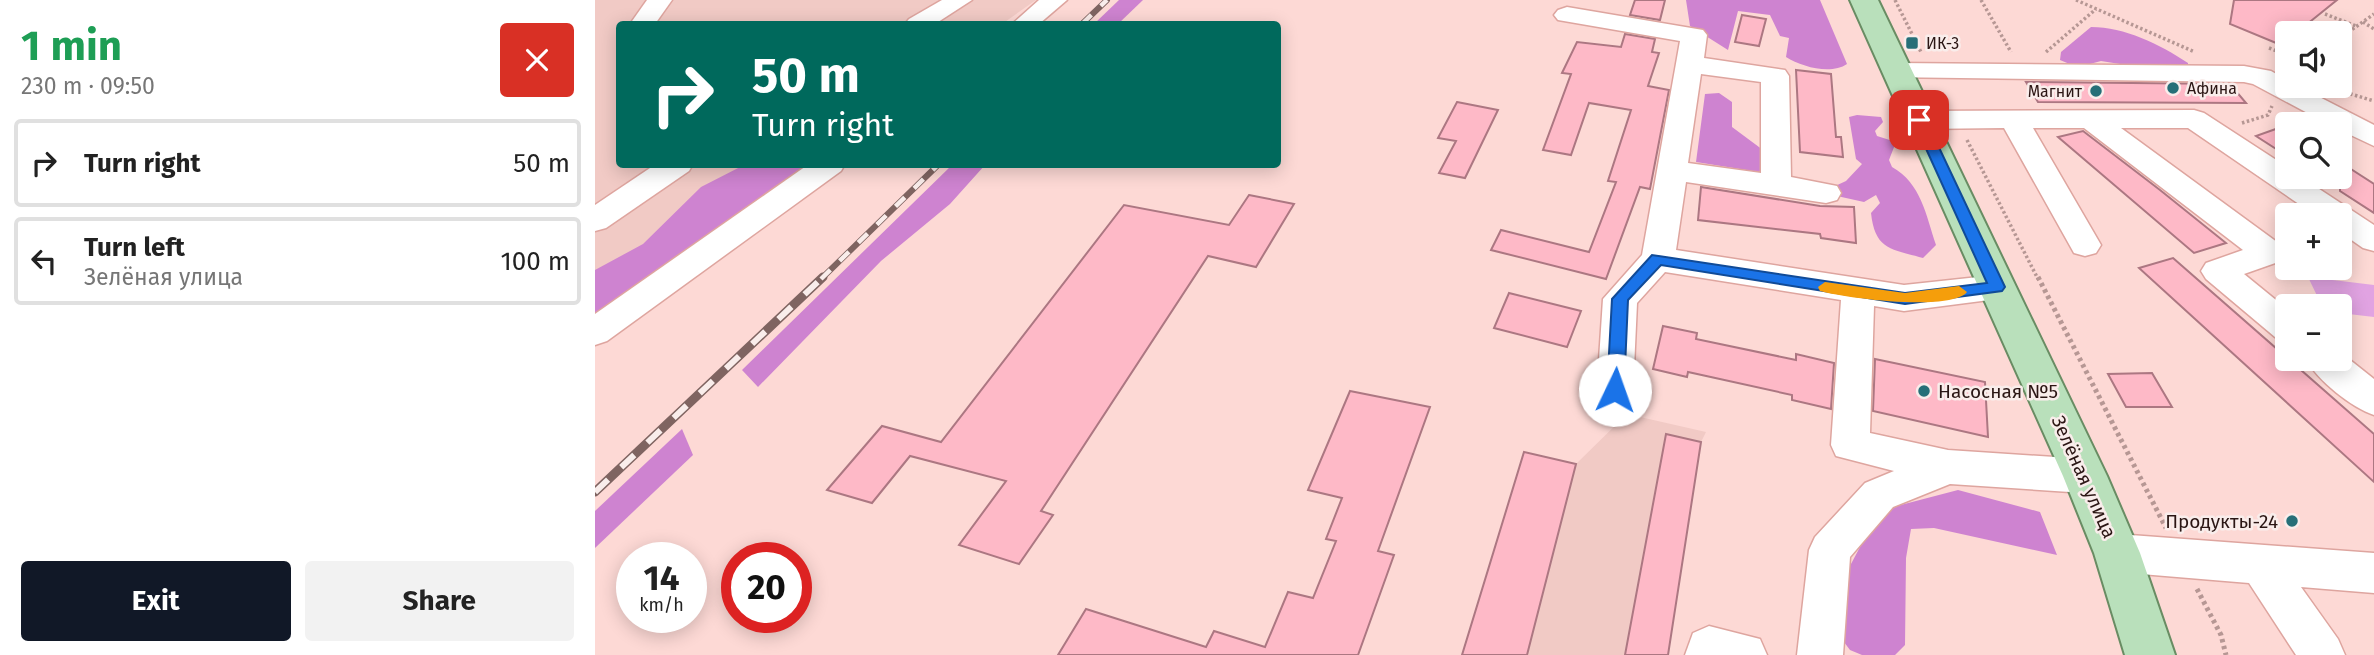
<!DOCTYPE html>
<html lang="en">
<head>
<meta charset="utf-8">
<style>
	:root { --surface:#fff; --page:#f2f2f2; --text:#222; --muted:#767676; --line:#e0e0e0; --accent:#111827 }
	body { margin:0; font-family:"Fira Sans",sans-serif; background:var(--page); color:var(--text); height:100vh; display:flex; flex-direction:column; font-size:26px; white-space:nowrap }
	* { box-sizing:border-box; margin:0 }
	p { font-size:23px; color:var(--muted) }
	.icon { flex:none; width:38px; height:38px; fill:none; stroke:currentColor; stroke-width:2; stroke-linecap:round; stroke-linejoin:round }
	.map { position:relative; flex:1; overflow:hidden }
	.details { display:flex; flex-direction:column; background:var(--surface); width:595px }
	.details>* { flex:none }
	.top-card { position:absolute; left:21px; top:21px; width:665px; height:147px; border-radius:7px; box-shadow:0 4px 18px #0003; background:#00695c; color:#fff; overflow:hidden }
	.tools { position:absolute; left:1680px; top:21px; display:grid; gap:14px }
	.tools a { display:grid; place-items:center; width:77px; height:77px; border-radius:7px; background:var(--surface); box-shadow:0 4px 18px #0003; font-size:35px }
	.speed { position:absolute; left:21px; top:542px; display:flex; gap:14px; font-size:35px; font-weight:700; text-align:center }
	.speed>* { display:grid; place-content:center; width:91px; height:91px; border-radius:50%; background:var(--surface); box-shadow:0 4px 18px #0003; line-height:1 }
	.speed small { font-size:18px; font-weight:400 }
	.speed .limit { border:10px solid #d22; background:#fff; color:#111 }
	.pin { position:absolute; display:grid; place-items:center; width:60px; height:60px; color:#fff; margin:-30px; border-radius:14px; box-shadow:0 4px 10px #0006 }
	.me { position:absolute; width:77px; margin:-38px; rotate:3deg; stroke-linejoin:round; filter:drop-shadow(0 0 5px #0008) }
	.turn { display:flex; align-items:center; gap:24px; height:147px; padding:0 21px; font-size:32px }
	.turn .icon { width:91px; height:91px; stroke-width:2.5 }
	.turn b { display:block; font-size:49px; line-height:60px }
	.round { display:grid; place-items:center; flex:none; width:74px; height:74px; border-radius:7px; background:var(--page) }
	.head { display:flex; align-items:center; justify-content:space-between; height:119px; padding:0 21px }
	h1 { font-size:42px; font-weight:700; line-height:52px; color:#1e9e55 }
	.action { display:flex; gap:14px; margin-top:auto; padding:14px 21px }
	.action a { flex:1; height:80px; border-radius:7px; background:var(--accent); color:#fff; font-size:28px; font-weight:700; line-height:80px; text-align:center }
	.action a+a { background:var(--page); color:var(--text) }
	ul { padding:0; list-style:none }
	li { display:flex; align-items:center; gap:21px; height:88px; margin:0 14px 10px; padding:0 7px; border:4px solid var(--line); border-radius:7px }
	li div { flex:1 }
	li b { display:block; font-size:26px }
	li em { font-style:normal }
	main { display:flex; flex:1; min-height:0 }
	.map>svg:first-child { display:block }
	.built { fill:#f1cac5 }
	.green { fill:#e1a3e2 }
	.forest { fill:#ce83d0 }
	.building { fill:#feb9c7; stroke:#ac7782; stroke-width:2 }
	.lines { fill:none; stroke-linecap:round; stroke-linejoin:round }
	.minor-casing { stroke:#dea59f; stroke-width:3 }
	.major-casing { stroke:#698c63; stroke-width:4 }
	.path-far1 { stroke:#b69794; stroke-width:3.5; stroke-dasharray:2.5 2.5; stroke-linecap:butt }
	.path { stroke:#b69794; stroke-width:5; stroke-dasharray:3.5 3.5; stroke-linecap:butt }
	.minor { fill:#fff; fill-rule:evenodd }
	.major { fill:#b9e0bb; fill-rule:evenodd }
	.rail-far1-casing { stroke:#7f6461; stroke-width:6 }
	.rail-casing { stroke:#7f6461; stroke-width:9 }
	.rail-far1 { stroke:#f9edeb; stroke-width:4.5; stroke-dasharray:13; stroke-linecap:butt }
	.rail { stroke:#f9edeb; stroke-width:6; stroke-dasharray:18; stroke-linecap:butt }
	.route { fill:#1a73e8; stroke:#114b97; stroke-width:2 }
	.slow { fill:#f59e0b }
	.poi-dot { fill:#266f78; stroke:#f9edeb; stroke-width:2.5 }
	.labels { text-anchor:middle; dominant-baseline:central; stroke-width:5; stroke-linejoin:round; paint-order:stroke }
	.far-poi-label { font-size:16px; fill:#2b1614; stroke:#f9edeb; text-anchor:start }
	.poi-label { font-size:19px; fill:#2b1614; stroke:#f9edeb; text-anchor:start }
	.street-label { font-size:19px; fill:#2b1614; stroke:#f9edeb }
</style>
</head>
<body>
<main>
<section class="details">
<div class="head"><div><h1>1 min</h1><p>230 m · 09:50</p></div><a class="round" style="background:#d93025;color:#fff"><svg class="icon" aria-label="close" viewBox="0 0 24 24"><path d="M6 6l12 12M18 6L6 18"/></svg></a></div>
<ul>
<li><svg class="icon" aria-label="right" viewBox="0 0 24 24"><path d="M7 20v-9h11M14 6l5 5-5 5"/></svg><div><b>Turn right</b></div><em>50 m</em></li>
<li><svg class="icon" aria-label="left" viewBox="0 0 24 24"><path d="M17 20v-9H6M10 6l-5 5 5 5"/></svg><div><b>Turn left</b><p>Зелёная улица</p></div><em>100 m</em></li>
</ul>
<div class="action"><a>Exit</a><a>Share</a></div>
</section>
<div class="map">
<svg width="1779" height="655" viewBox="0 0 1779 655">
	<rect width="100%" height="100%" fill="#fdd9d5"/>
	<g class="built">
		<path d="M 0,0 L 441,0 L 407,24 L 24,24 L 24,164 L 213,165 L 0,319 Z"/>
		<path d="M 1032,414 L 1111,432 L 1106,442 L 1073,655 L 932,655 L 981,464 Z"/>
	</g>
	<path class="green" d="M 1713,277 L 1779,285 L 1779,317 L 1745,313 L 1745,306 L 1727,306 Z"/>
	<g class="forest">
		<path d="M 524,0 L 548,0 L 523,24 L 499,24 Z"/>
		<path d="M 1091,0 L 1225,0 L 1252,64 C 1236,75 1207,67 1191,57 L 1194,38 L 1185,36 L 1175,15 L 1143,11 L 1133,50 L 1095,26 Z"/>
		<path d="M 1496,27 C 1530,27 1564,44 1593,63 L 1593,68 L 1550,68 L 1506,61 L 1491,65 L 1477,65 L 1465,60 L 1466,52 Z"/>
		<path d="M 1124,93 L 1137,102 L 1137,127 L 1168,150 L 1170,173 L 1101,162 L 1110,94 Z"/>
		<path d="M 1262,115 L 1286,117 L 1288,122 L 1280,131 L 1282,136 L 1301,142 L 1294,160 L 1297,167 C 1326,183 1331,215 1341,245 L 1328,258 C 1296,249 1280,250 1276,213 L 1285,203 L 1281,195 L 1269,202 L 1242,196 L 1238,187 L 1251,181 L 1267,164 L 1261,159 L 1254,117 Z"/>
		<path d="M 149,165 L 215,165 L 0,316 L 0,270 L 48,244 L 106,187 Z"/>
		<path d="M 357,165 L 390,165 L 355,204 L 286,261 L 163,387 L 147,370 Z"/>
		<path d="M 87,429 L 98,455 L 0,548 L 0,511 Z"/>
		<path d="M 1363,490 L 1445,512 L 1462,555 L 1339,528 L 1316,529 L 1311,558 L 1310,645 L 1300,655 L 1267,655 L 1255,650 L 1246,638 L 1248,579 L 1273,532 L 1298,507 Z"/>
	</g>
	<g class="building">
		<path d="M 1040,0 L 1070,0 L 1065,20 L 1035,15 Z"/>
		<path d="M 1639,0 L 1742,0 L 1701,33 L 1692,33 L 1692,40 L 1686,45 L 1635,24 Z"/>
		<path d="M 1147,15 L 1171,19 L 1164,46 L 1140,42 Z"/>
		<path d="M 1030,34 L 1060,39 L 1057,52 L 1064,53 L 1053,86 L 1074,90 L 1055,189 L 1045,187 L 1011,279 L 896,250 L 906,230 L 994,252 L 1021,182 L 1013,181 L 1036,110 L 994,103 L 976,155 L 948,150 L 976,74 L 967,73 L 982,42 L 1026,47 Z"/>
		<path d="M 1201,70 L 1236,74 L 1241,137 L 1246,137 L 1248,157 L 1205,152 Z"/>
		<path d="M 1431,82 L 1635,84 L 1651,103 L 1443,102 Z"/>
		<path d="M 862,102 L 903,110 L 870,178 L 844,173 L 861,141 L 843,138 Z"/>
		<path d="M 1692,125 L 1692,156 L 1661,136 Z"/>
		<path d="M 1488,131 L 1565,190 L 1631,243 L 1599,253 L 1463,137 Z"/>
		<path d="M 1745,162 L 1779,184 L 1779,213 L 1745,191 Z"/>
		<path d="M 1106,187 L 1225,206 L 1259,207 L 1261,243 L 1226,238 L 1225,234 L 1103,220 Z"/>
		<path d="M 654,195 L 699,204 L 661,267 L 613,256 L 446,511 L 458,515 L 424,564 L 364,545 L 411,481 L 315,456 L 277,503 L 232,490 L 287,426 L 346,442 L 529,205 L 634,225 Z"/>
		<path d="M 1578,258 L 1779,434 L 1779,482 L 1544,268 Z"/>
		<path d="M 914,293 L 986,311 L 972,347 L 899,328 Z"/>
		<path d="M 1068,326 L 1102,333 L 1101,339 L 1201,360 L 1201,354 L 1239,363 L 1236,409 L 1197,400 L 1197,395 L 1093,372 L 1092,377 L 1058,369 Z"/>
		<path d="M 1280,359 L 1390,382 L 1393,437 L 1278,411 Z"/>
		<path d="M 1557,373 L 1577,407 L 1531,407 L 1513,374 Z"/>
		<path d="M 755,391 L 835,407 L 783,551 L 799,555 L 763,655 L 463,655 L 491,609 L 611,647 L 619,631 L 670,647 L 693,592 L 718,598 L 741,541 L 731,539 L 747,498 L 713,490 Z"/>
		<path d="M 1071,434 L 1106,442 L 1073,655 L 1030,655 Z"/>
		<path d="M 929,452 L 981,464 L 932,655 L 867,655 Z"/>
	</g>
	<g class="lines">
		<g class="minor-casing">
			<g id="minor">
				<path d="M 52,0 L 77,0 L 60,24 L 35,24 Z"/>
				<path d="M 347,0 L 377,0 L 340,24 L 310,24 L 314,19 Z"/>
				<path d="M 444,0 L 472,0 L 444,24 L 417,24 Z"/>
				<path d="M 972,7 L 1108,30 L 1112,35 L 1109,58 L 1190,70 L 1194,76 L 1196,177 L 1242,186 L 1246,193 L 1242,200 L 1231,203 L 1091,182 L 1081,250 L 1309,285 L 1402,275 L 1414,278 L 1419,287 L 1414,296 L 1402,299 L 1309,311 L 1279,306 L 1275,433 L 1353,450 L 1490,459 L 1504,464 L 1510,476 L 1504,488 L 1490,493 L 1355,484 L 1298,507 L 1255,557 L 1248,655 L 1202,655 L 1214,550 L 1220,537 L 1270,483 L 1299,471 L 1241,456 L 1236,445 L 1246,300 L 1070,272 L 1042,303 L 1038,390 L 1033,400 L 1020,405 L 1007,400 L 1002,390 L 1008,299 L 1047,255 L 1085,41 L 963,20 L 959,15 L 963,10 ZM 1106,74 L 1166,82 L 1166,173 L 1093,163 Z"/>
				<path d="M 1301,63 L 1649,66 L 1676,71 L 1692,80 L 1692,86 L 1703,86 L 1779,125 L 1779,146 L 1745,130 L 1745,124 L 1733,124 L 1658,84 L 1649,82 L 1291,77 L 1288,71 L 1291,65 Z"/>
				<path d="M 1599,110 L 1609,113 L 1692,167 L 1692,177 L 1706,177 L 1779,225 L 1779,251 L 1768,248 L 1745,232 L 1745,215 L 1720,215 L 1593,128 L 1526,128 L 1686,245 L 1690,253 L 1686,261 L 1649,274 L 1692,309 L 1692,341 L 1680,337 L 1611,279 L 1606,271 L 1611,263 L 1648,250 L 1489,128 L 1438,128 L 1506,245 L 1501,253 L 1490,256 L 1479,253 L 1409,128 L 1324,129 L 1314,126 L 1310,120 L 1314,114 L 1324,111 Z"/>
				<path d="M 61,164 L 98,164 L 94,171 L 11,228 L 0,231 L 0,205 Z"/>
				<path d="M 214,164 L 250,164 L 246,171 L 12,341 L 0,345 L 0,314 Z"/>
				<path d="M 1745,352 L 1779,379 L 1779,415 C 1756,407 1723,381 1711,359 L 1745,359 Z"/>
				<path d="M 1522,534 L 1779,553 L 1779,593 L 1706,587 L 1743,639 L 1750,655 L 1701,655 L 1654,583 L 1522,572 L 1507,566 L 1501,553 L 1507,540 Z"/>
				<path d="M 1114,626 L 1165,639 L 1172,655 L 1090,655 L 1098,633 Z"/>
			</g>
		</g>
		<g class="major-casing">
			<path id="major" d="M 1255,0 L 1283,0 L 1512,476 L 1545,553 L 1580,655 L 1530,655 L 1499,553 L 1468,476 Z"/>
		</g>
		<g class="path-far1">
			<path d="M 1300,0 L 1326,52"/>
			<path d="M 1386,0 L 1416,52"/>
			<path d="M 1481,0 L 1600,52"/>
			<path d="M 1730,14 L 1761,26"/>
			<path d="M 1768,22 L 1779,29"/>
			<path d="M 1745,38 L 1779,14"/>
			<path d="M 1674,48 L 1692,55"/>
			<path d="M 1451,52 L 1501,9"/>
			<path d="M 1736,88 L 1779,101"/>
			<path d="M 1647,123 L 1673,115 L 1677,106"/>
			<path d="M 1372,140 L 1443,279"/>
		</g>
		<g class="path">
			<path d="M 1443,277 L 1571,528"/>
			<path d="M 1602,589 L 1626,635 L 1631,655"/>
		</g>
		<use href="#minor" class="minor"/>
		<use href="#major" class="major"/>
		<g class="rail-far1-casing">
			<g id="rail-far1">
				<path d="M 487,24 L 512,0"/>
				<path d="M 226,279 L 344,164"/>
			</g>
		</g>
		<g class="rail-casing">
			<path id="rail" d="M 0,492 L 228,277"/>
		</g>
		<use href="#rail-far1" class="rail-far1"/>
		<use href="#rail" class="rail"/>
	</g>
	<path class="route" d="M 1324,116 L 1331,120 L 1410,287 L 1407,291 L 1310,304 L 1066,265 L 1033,300 L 1029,390 L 1026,395 L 1014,395 L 1012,390 L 1017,299 L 1057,255 L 1310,293 L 1392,283 L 1318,120 Z"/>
	<path class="slow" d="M 1230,282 L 1310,293 L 1364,286 L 1372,292 C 1356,312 1249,298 1225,291 L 1223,287 Z"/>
	<g class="poi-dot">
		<rect x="1310" y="36" width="14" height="14" rx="3.5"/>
		<circle cx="1578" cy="88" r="7"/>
		<circle cx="1501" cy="91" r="7"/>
		<circle cx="1329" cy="391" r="7"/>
		<circle cx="1697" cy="521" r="7"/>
	</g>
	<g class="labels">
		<g class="far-poi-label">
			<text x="1331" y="43">ИК-3</text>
			<text x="1592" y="88">Афина</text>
			<text x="1487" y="91" text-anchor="end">Магнит</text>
		</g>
		<g class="poi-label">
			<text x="1343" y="391">Насосная №5</text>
			<text x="1683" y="521" text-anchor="end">Продукты-24</text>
		</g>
		<g class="street-label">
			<text transform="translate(1489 477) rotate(66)">Зелёная улица</text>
		</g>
	</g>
</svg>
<div class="tools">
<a><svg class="icon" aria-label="sound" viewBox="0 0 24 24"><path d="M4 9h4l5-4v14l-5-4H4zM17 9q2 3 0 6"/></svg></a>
<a><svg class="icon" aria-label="search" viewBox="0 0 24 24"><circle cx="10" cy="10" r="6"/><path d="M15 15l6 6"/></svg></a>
<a>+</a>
<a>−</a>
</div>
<div class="speed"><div>14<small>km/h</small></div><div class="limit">20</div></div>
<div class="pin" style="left:1324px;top:120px;background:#d93025"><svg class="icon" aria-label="arrive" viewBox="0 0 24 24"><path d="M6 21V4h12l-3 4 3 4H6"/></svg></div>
<svg class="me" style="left:1020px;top:390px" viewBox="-20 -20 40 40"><circle r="19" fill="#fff"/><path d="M0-13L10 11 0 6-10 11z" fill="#1a73e8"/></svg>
<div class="top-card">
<div class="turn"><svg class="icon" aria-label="right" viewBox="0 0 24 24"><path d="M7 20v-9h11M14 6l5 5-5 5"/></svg><div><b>50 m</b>Turn right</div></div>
</div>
</div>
</main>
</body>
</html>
